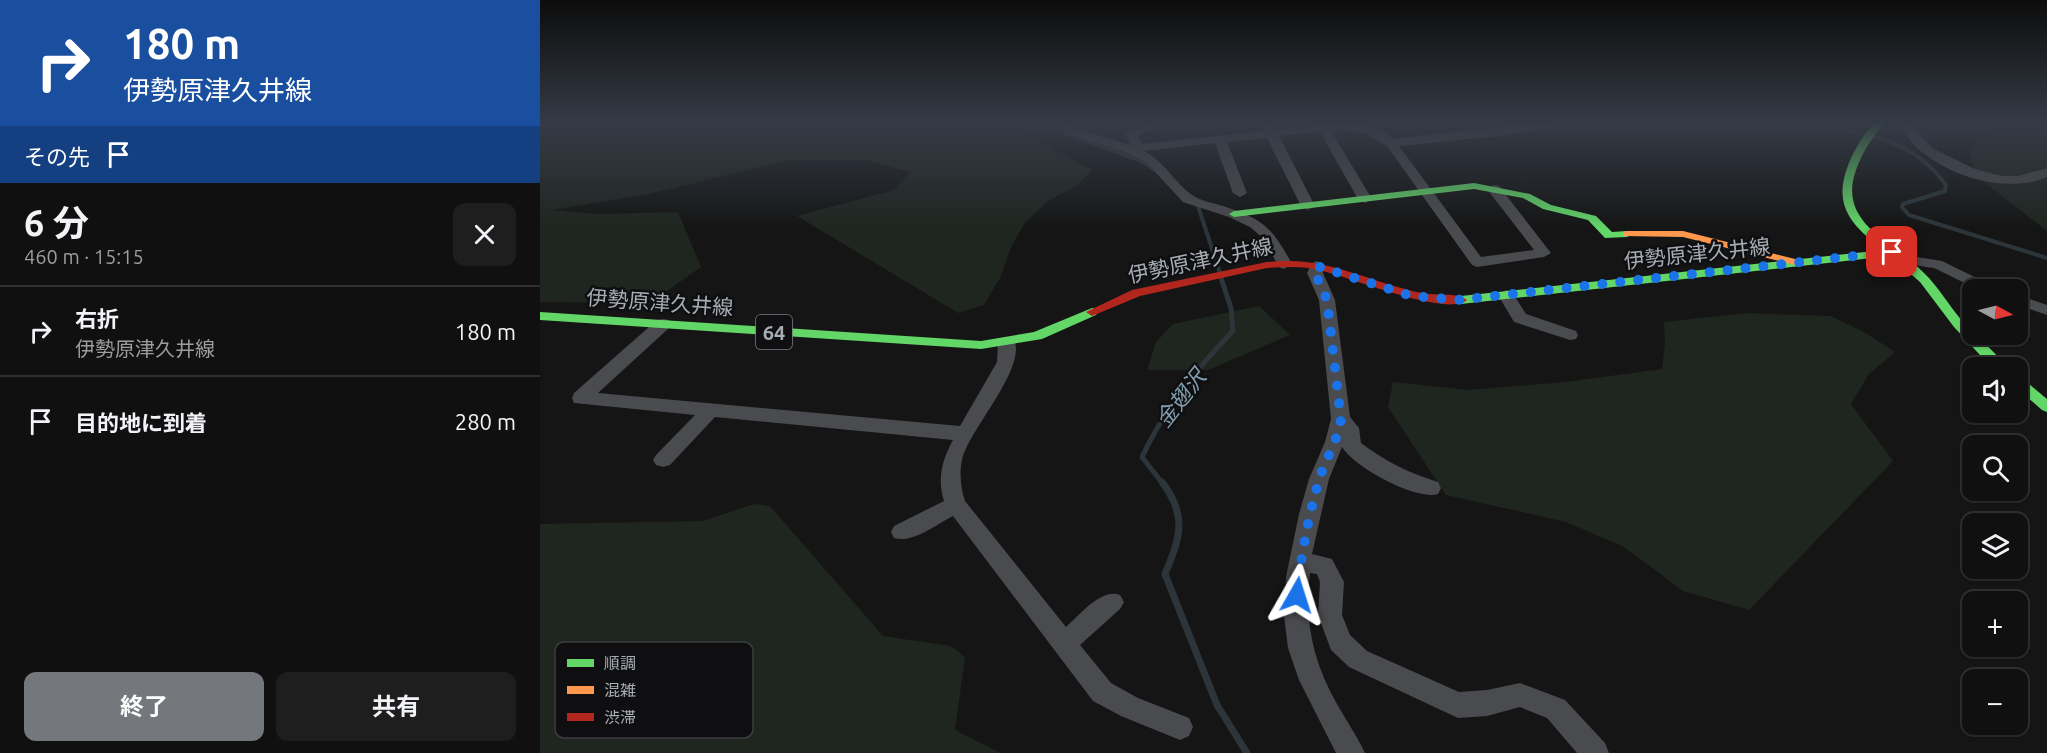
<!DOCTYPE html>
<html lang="ja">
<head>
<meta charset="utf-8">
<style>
	:root { --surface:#101010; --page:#1e1e1e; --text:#f1f3f6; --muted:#9c9d9f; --line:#303030; --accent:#74787d }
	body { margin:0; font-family:Ubuntu,"Noto Sans JP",sans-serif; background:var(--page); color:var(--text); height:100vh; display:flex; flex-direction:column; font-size:22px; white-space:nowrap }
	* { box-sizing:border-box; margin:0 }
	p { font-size:20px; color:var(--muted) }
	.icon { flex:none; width:33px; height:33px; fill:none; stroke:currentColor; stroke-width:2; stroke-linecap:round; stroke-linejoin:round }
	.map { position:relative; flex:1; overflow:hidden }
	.side { display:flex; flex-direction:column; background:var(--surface); width:540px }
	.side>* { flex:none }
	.top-card { background:#1a4fa0; color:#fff; overflow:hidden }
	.needle { width:39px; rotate:97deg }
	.tools { position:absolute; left:1422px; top:279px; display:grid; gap:12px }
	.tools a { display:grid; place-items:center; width:66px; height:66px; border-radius:12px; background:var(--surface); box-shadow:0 2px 4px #0004,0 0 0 2px var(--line); font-size:30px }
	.pin { position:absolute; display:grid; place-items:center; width:51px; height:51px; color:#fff; margin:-26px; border-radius:12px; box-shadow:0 3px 9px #0006 }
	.me { position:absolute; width:66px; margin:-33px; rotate:6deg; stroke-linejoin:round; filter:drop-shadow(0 0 4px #0008) }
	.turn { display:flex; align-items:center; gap:21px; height:126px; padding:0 24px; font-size:27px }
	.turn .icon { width:78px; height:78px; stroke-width:2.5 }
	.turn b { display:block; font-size:42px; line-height:51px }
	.then { display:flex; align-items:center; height:57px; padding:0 24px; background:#0003; gap:12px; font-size:22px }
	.round { display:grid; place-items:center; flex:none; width:63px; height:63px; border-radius:12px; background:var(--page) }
	.overview { display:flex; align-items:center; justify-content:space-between; height:102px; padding:0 24px }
	h1 { font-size:36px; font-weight:700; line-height:45px }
	.primary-button { display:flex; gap:12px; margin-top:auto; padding:12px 24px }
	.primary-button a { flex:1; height:69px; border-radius:12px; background:var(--accent); color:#fff; font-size:24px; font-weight:700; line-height:69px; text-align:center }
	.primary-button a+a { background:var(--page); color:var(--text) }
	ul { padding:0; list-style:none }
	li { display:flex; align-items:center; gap:18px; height:90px; padding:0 24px; border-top:2px solid var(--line) }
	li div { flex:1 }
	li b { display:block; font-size:22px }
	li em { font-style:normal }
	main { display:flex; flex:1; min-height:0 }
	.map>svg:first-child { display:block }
	.green { fill:#1f251f }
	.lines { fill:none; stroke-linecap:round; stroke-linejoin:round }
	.stream-far2 { stroke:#2c363a; stroke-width:4 }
	.stream-far1 { stroke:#2c363a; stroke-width:5 }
	.stream { stroke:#2c363a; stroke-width:7 }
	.street { fill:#4a4b4e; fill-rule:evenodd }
	.fast { fill:#63d668; fill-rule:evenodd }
	.slow { fill:#ff974d; fill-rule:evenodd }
	.jam { fill:#b3261e; fill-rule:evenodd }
	.route { stroke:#1a73e8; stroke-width:10; stroke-dasharray:0 18 }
	.labels { text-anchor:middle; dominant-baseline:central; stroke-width:5; stroke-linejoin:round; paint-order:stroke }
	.shield { fill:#0f0f11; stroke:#797e84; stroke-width:1.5 }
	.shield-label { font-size:20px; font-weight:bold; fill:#a7adb5 }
	.street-label { font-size:21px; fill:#a7adb5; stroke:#0f0f11 }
	.water-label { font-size:22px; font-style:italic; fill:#809eae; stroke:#0f0f11 }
	.key { fill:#0f0f11; stroke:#3d3e42; stroke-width:1.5 }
	.key-label { font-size:16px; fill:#a7adb5 }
</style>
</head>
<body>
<main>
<section class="side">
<div class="top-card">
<div class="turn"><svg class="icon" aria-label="right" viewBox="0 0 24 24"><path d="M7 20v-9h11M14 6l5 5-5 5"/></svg><div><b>180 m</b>伊勢原津久井線</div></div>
<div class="then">その先<svg class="icon" aria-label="arrive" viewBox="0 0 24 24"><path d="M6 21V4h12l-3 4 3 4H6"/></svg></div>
</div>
<div class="overview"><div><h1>6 分</h1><p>460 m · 15:15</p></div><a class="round"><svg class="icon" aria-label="close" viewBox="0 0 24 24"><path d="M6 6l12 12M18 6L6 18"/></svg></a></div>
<ul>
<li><svg class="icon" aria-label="right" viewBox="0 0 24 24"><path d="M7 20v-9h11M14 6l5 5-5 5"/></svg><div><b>右折</b><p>伊勢原津久井線</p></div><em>180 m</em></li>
<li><svg class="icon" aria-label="arrive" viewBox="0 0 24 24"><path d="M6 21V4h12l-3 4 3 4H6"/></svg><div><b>目的地に到着</b></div><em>280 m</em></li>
</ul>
<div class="primary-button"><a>終了</a><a>共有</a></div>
</section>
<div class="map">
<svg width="1507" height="753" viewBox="0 0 1507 753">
	<rect width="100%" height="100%" fill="#151515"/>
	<g class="green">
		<path d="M 0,123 L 450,123 L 490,138 L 553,170 L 536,186 L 508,201 L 484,224 L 472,245 L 460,278 L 444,305 L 418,313 L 257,216 L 354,190 L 370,172 L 325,160 L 250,160 L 109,194 L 12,210 L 58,214 L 138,212 L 161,267 L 124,293 L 84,303 L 0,302 Z"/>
		<path d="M 1507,125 L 1507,231 L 1435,175 L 1429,150 L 1445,136 Z"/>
		<path d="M 719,306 L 750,335 L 668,370 L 607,370 L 616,342 L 633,324 Z"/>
		<path d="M 1206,313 L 1291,316 L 1324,332 L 1355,352 L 1329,374 L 1311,404 L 1353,461 L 1209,610 L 1143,591 L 1084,547 L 1026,522 L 906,495 L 848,407 L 853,382 L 929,390 L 1025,382 L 1122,369 L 1125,344 L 1124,322 Z"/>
		<path d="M 214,504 L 230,506 L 343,636 L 411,646 L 425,657 L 415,730 L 461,753 L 0,753 L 0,524 L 163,521 Z"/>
	</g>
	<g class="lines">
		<g class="stream-far2">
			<path d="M 497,123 L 602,161 L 615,170"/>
			<path d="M 1273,123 C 1327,136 1370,136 1406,185 L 1405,191 L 1363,204 L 1362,207 L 1369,215 L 1507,258"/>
			<path d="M 656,200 L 682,279"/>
		</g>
		<path class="stream-far1" d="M 623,484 L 602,457 C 624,410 657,368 693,331 L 691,308 L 681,278"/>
		<path class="stream" d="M 622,482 C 648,516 640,538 625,574 L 677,705 L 707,753"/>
		<g class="street">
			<path d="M 520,123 L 532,123 L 534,128 L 590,145 L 586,135 L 588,132 L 606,123 L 625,123 L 598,136 L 602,144 L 724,131 L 722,123 L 732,123 L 735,130 L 776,125 L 775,123 C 801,123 833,120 854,139 L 989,123 L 1021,123 L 1015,127 L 950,137 L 859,146 L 941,257 L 994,250 L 947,189 L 954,185 L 959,186 L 1011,253 L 1004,257 L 937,267 L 932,265 L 847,146 L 825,133 L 802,130 L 791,131 L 832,199 L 825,203 L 818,199 L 780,132 L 739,136 L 775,206 L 768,210 L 761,206 L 727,138 L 687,142 L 707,193 L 700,197 L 693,193 L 675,143 L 604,151 C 624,161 634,182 652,195 C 660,201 674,203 683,206 C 723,219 732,227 752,264 L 744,269 L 739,267 L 723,238 L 710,227 L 689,217 L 643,202 L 606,162 L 585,152 L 525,133 Z"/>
			<path d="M 1357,123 L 1370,123 L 1392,148 L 1435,169 L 1462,176 L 1478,176 L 1507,168 L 1507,177 C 1468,193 1415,179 1382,152 C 1372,145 1365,133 1357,123 Z"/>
			<path d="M 1364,255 L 1402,261 L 1461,290 L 1439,290 L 1394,268 L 1359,263 L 1356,260 L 1359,257 Z"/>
			<path d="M 777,261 L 785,266 L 783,273 L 795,300 L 810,417 L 819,428 L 821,443 C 846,462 869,473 898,482 L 901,488 L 898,494 C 876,501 814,467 802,447 L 789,479 L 772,554 L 792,559 L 804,582 L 802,615 L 810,635 L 827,651 L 919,692 L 947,690 L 980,683 L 1025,700 L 1065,743 L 1069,753 L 1037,753 L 1007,718 L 980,707 L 947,716 L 918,718 L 809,667 L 791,650 L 778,615 L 780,582 L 777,574 L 770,573 C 764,621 773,662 797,704 C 806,720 817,736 825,753 L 796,753 L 759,680 L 748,648 L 744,616 L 746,577 L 759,514 L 769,479 L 785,442 L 791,419 L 779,300 L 767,273 L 772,263 Z"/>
			<path d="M 966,290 L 972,292 L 986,314 L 1036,331 L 1038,335 L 1036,339 L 1030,340 L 974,322 L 958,295 Z"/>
			<path d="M 1478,295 L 1507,305 L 1507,315 L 1478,305 Z"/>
			<path d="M 123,319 L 129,320 L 131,324 L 129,328 L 58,393 L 420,426 L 457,362 L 458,342 L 461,338 L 473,338 C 490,365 428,431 422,460 C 419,473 421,489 425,501 L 526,627 C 540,615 561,588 580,595 L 584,602 L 580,609 L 540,645 L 571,683 L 598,698 L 649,718 L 653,727 L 649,736 L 640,740 L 581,716 L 553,701 L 413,516 C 397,524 372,544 354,538 L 351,532 L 354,526 L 404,501 C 397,479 402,460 413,440 L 175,417 L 130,465 L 123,467 L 116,465 L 113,460 L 116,455 L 155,415 L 34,403 L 32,398 L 34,393 L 117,320 Z"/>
		</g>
		<g class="fast">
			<path d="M 1335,123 L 1345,123 C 1332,137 1323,151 1316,170 C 1297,223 1352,241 1383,272 C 1399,287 1409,306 1423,322 C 1436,338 1455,350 1467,368 L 1452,368 L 1414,327 L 1380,282 L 1350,256 L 921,304 L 915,300 L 921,296 L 1343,250 C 1310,224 1292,205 1309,163 C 1315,148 1324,134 1335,123 Z"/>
			<path d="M 934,183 L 990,194 L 1011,205 L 1056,216 L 1072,232 L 1087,231 L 1092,234 L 1087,237 L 1065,238 L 1048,220 L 1003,209 L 983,198 L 934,189 L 694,217 L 689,214 L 694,211 Z"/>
			<path d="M 552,308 L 556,309 L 558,312 L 556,315 L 502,339 L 441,349 L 0,320 L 0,312 L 441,341 L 494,332 Z"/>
			<path d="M 1478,377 L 1483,379 L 1507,399 L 1507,412 L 1502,410 L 1478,389 Z"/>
		</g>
		<path class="slow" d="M 1087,231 L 1143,231 L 1263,261 L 1265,263 L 1259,266 L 1143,237 L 1083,236 L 1083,232 Z"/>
		<path class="jam" d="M 746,261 C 794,260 835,284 882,293 C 894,296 918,292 927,300 C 907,318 806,275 778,270 C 762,266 744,267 727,268 L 600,296 L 552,316 L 546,312 L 592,290 L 727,262 Z"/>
	</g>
	<linearGradient id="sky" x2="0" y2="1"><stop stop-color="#0c0c0c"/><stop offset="0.54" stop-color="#353b46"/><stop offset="1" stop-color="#353b46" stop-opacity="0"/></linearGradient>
	<rect width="1507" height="229" fill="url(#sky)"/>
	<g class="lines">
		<path class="route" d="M 757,595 C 761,556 768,518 779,480 C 785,460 798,441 801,419 L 787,300 L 775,273 L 777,266 L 871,296 L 918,300 L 1352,252"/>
	</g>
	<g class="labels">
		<rect class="shield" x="216" y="315" width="36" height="34" rx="4.5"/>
		<g class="shield-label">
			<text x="234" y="332">64</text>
		</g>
		<g class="street-label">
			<text transform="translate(1157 253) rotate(-6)">伊勢原津久井線</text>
			<text transform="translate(660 260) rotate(-12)">伊勢原津久井線</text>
			<text transform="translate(120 302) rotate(4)">伊勢原津久井線</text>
		</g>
		<g class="water-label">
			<text transform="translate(640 398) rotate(-52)">金翅沢</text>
		</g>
	</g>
	<rect x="15" y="642" width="198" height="96" rx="9" class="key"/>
	<rect x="27" y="659" width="27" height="8" fill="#63d668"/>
	<rect x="27" y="686" width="27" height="8" fill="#ff974d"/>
	<rect x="27" y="713" width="27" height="8" fill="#b3261e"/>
	<g class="key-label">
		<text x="64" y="669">順調</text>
		<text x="64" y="696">混雑</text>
		<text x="64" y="723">渋滞</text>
	</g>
</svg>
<div class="tools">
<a><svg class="needle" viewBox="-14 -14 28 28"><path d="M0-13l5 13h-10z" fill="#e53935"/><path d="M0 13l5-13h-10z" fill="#9c9d9f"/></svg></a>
<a><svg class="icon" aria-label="sound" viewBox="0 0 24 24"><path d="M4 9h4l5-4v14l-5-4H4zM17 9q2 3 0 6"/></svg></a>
<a><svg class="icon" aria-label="search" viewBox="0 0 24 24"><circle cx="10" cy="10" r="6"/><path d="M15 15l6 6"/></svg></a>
<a><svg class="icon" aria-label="layers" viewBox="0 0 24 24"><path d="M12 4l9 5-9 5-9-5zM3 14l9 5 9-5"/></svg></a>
<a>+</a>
<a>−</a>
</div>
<div class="pin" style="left:1352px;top:252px;background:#d93025"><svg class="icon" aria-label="arrive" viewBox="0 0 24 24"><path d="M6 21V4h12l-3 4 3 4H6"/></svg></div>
<svg class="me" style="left:757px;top:595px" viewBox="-20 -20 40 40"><path d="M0-17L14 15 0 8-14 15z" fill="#1a73e8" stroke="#fff" stroke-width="4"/></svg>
</div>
</main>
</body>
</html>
